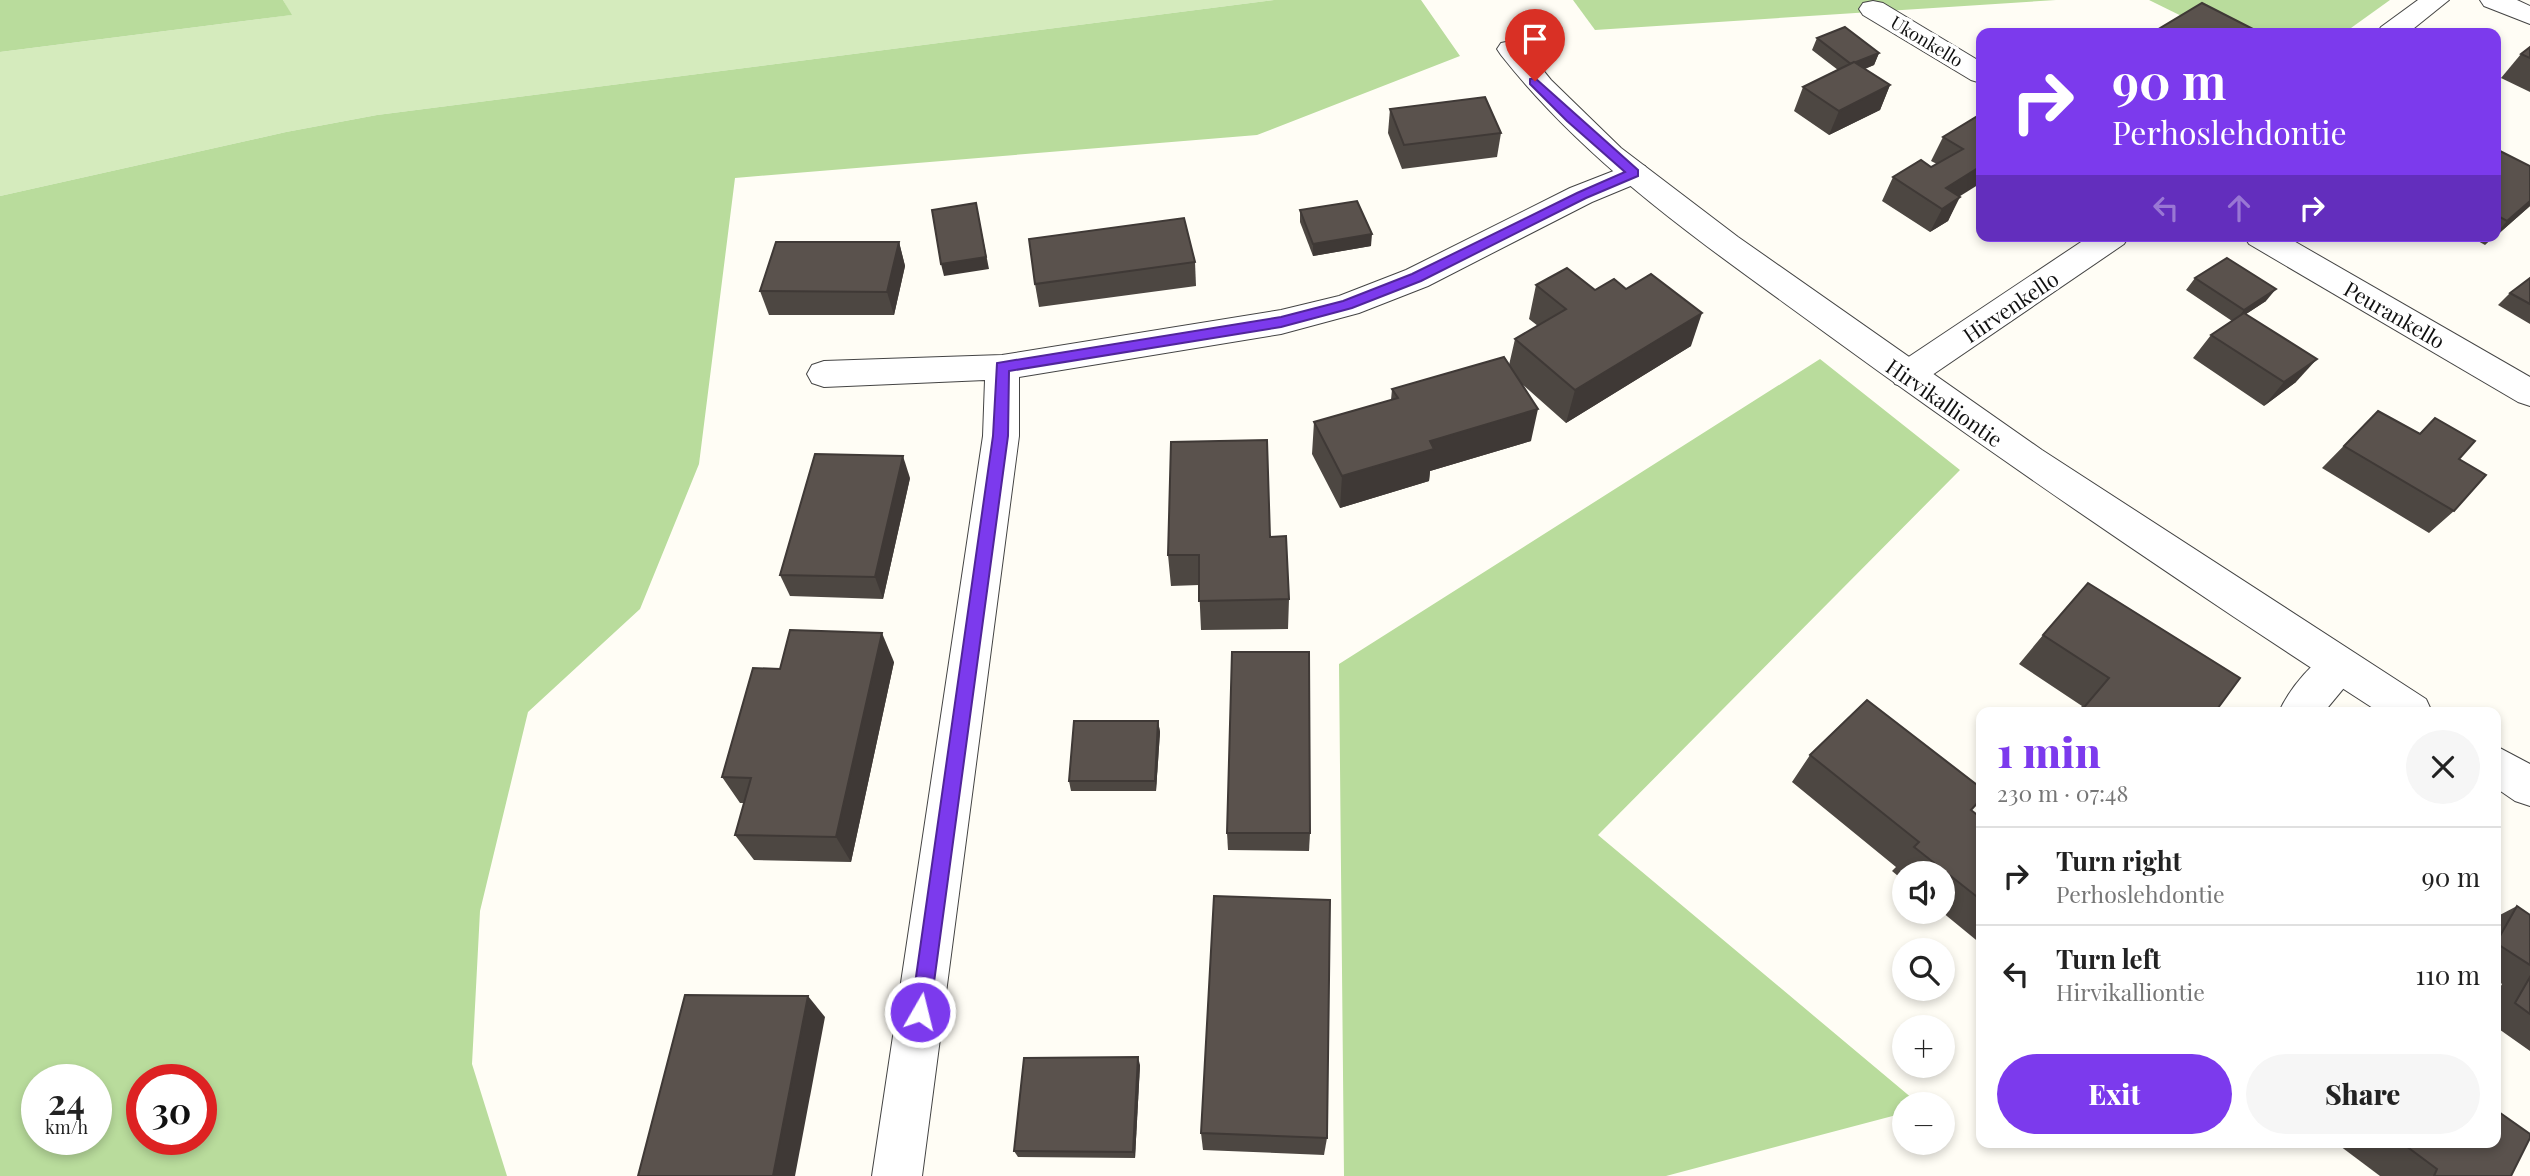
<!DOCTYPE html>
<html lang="en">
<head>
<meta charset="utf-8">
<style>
	:root { --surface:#fff; --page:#f6f6f6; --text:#222; --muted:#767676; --line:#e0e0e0; --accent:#7c3aed }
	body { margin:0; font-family:"Playfair Display",serif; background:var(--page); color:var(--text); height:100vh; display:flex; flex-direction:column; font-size:26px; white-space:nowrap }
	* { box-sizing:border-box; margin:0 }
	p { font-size:23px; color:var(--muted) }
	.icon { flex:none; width:38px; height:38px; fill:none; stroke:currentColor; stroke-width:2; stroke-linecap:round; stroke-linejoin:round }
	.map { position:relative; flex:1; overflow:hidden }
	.sheet { position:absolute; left:1976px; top:707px; width:525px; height:441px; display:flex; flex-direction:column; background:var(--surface); border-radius:14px; box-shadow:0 4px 10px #0003 }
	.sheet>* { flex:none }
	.top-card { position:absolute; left:1976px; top:28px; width:525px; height:214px; border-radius:14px; box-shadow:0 4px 10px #0003; background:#7c3aed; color:#fff; overflow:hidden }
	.tools { position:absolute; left:1892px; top:861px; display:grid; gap:14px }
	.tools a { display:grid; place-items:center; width:63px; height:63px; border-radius:50%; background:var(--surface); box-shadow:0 4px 10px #0003; font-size:35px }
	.speed { position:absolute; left:21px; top:1064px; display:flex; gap:14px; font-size:35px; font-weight:700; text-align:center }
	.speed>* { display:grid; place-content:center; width:91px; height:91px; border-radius:50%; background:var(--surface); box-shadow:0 4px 10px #0003; line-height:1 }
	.speed small { font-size:18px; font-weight:400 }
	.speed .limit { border:10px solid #d22; background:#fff; color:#111 }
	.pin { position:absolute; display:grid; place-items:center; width:60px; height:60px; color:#fff; margin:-72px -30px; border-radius:50% 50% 50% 0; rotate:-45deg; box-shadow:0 0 7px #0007 }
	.pin .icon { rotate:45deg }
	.me { position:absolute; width:77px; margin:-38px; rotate:8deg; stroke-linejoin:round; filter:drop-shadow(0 0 5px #0008) }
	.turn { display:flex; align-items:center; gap:24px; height:147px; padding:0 21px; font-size:32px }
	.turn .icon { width:91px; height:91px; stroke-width:2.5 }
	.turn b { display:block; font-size:49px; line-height:60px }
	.lanes { display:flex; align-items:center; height:66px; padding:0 21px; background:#0003; justify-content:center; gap:35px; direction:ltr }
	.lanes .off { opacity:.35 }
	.round { display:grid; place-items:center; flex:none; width:74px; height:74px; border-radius:37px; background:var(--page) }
	.overview { display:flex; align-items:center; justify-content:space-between; height:119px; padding:0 21px }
	h1 { font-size:42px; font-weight:800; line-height:52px; color:var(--accent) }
	.action { display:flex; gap:14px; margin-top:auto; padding:14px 21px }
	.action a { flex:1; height:80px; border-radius:42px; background:var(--accent); color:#fff; font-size:28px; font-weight:800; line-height:80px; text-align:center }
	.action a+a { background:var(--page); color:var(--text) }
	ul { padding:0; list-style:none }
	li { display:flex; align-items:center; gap:21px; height:98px; padding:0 21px; border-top:2px solid var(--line) }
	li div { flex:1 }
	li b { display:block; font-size:26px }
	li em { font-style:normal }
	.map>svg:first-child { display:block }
	.green { fill:#d5ebbd }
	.forest { fill:#b9dc9c; fill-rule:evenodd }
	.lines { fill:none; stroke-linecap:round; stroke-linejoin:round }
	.minor-casing { stroke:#444; stroke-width:2 }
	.tertiary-casing { stroke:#444; stroke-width:2 }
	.minor { fill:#fff; fill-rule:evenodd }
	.tertiary { fill:#fff; fill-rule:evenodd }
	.wall { fill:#4d4742 }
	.shaded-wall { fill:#3f3936 }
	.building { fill:#5a524d; stroke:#3f3936; stroke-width:2 }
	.route { fill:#7c3aed; stroke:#51269a; stroke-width:2 }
	.labels { text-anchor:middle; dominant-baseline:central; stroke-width:7; stroke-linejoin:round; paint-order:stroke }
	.far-street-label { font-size:18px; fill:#111; stroke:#fff }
	.street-label { font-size:21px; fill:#111; stroke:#fff }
</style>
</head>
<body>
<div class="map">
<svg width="2530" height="1176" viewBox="0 0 2530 1176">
	<rect width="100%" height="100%" fill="#fffdf5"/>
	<path class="green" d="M 283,0 L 1274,0 L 377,115 L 286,132 L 0,196 L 0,52 L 291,15 Z"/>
	<g class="forest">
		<path d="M 0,0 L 283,0 L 292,15 L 0,52 Z"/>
		<path d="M 1274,0 L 1421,0 L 1460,56 L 1257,135 L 735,178 L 699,464 L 640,609 L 528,712 L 480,911 L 472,1064 L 507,1176 L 0,1176 L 0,196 L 286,132 L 377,115 ZM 37,1080 L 96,1080 L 96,1139 L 37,1139 ZM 142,1080 L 201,1080 L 201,1139 L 142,1139 Z"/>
		<path d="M 1573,0 L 2056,0 L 1595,30 Z"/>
		<path d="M 2149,0 L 2390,0 L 2344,33 L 2216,33 Z"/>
		<path d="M 1820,359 L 1960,470 L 1598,835 L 1919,1104 L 1904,1104 L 1904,1113 L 1666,1176 L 1344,1176 L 1339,664 Z"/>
	</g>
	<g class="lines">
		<g class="minor-casing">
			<g id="minor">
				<path d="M 2418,0 L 2449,0 L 2408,33 L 2377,33 L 2381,27 Z"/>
				<path d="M 2480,0 L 2517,0 L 2530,6 L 2530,24 L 2484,6 Z"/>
				<path d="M 1873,1 L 1883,3 L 1981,62 L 1981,83 L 1971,80 L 1863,15 L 1859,9 L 1863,3 Z"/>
				<path d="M 1634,163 L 1645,166 L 1649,173 L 1645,180 L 1592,202 L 1428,286 L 1359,313 L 1281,334 L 1019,377 L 1019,436 L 922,1176 L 872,1176 L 983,436 L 985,380 L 824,387 L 812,383 L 807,374 L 812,365 L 824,361 L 1002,355 L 1281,310 L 1339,296 L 1406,270 L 1570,188 Z"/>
				<path d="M 2090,236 L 2129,236 L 2124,244 L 1919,384 L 1907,388 L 1895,384 L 1890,375 L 1895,366 Z"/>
				<path d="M 2244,236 L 2285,236 L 2530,377 L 2530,406 L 2518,402 L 2249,244 Z"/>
				<path d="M 2339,648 L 2353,653 L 2359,665 L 2353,677 L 2324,712 L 2279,712 C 2289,689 2315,657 2339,648 Z"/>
			</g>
		</g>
		<g class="tertiary-casing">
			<g id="tertiary">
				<path d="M 1511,41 L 1521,43 L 1551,80 L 1621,148 L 1738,237 L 2042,450 L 2426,699 L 2432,712 L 2379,712 C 2192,591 2007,465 1827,334 C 1711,249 1591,169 1501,55 L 1497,49 L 1501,43 Z"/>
				<path d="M 2496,746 L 2530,764 L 2530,806 L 2515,801 L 2496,788 Z"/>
			</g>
		</g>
		<use href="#minor" class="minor"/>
		<use href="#tertiary" class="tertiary"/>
	</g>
	<g class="wall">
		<path d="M 1817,38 L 1879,53 L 1874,65 L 1865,69 L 1890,85 L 1880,110 L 1829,135 L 1794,111 L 1803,87 L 1838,70 L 1812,50 Z"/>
		<path d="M 2530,47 L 2530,92 L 2501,78 L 2521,54 Z"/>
		<path d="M 1390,109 L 1501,133 L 1497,157 L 1402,169 L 1388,133 Z"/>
		<path d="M 1976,117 L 1959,197 L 1948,221 L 1930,232 L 1882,201 L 1893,177 L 1931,167 L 1937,164 L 1931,161 L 1943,137 Z"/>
		<path d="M 2496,149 L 2530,206 L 2496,236 Z"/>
		<path d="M 1300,210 L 1371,246 L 1313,256 L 1300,222 Z"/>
		<path d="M 2469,236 L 2495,236 L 2485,245 Z"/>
		<path d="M 899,242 L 905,266 L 894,315 L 769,315 L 760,291 Z"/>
		<path d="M 1195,262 L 1196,286 L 1039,307 L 1035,284 Z"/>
		<path d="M 2195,278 L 2266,301 L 2246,314 L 2296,382 L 2264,406 L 2193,358 L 2211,335 L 2232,321 L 2186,290 Z"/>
		<path d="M 2530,278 L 2530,324 L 2498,305 L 2510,293 Z"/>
		<path d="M 1536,285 L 1595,290 L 1691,346 L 1566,423 L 1522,384 L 1531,441 L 1430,471 L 1429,481 L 1340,508 L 1312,454 L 1314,422 L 1391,400 L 1392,389 L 1509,365 L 1515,339 L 1538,326 L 1529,319 Z"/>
		<path d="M 2378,411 L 2419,434 L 2435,418 L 2459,459 L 2454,511 L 2429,533 L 2322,468 Z"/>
		<path d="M 910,478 L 883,599 L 790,596 L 780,575 Z"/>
		<path d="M 1270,537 L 1289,599 L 1288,629 L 1201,630 L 1199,585 L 1171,586 L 1168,555 Z"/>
		<path d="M 2043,635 L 2215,712 L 2076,712 L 2082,706 L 2019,664 Z"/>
		<path d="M 894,662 L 851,862 L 754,860 L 735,835 L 744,803 L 740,803 L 722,777 L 780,669 Z"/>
		<path d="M 1158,721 L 1160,732 L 1156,791 L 1071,791 L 1069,781 Z"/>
		<path d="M 1810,755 L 1971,810 L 1981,818 L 1981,944 L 1942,912 L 1942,873 L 1904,873 L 1904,881 L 1892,871 L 1896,867 L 1792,782 Z"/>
		<path d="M 1227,833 L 1310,833 L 1309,851 L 1228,850 Z"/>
		<path d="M 2517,906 L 2530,915 L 2530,1051 L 2496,1027 L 2496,995 L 2502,984 L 2496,979 L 2496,917 Z"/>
		<path d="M 1140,1065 L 1135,1158 L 1018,1157 L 1014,1151 Z"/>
		<path d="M 1201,1133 L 1327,1138 L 1324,1155 L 1203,1150 Z"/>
		<path d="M 2336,1143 L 2496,1143 L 2511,1176 L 2380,1176 Z"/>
	</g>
	<g class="shaded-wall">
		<path d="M 1879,53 L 1874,65 L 1846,76 L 1851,64 Z"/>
		<path d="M 1890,85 L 1880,110 L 1829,135 L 1839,111 Z"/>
		<path d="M 1981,166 L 1981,183 L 1941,208 L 1946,188 Z"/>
		<path d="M 1960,197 L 1948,221 L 1930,232 L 1942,209 Z"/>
		<path d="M 2530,201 L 2530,206 L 2496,236 L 2496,234 L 2507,221 Z"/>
		<path d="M 976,203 L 989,269 L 944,276 L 941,264 Z"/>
		<path d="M 1372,234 L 1371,246 L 1313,256 L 1313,244 Z"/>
		<path d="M 899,242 L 905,266 L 894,315 L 887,292 Z"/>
		<path d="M 2276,289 L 2266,301 L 2234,322 L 2244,310 Z"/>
		<path d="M 1702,313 L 1691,346 L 1566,423 L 1575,390 Z"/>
		<path d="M 2317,359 L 2296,382 L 2264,406 L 2284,382 Z"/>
		<path d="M 1538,409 L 1531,441 L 1430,471 L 1429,481 L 1340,508 L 1342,476 L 1430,441 Z"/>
		<path d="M 903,456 L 910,478 L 883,599 L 875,577 Z"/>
		<path d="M 882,633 L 894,662 L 851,862 L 836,837 Z"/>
		<path d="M 1158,721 L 1160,732 L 1156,791 L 1155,781 Z"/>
		<path d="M 808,996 L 825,1017 L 795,1176 L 773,1176 Z"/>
		<path d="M 1138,1057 L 1140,1065 L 1135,1158 L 1133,1152 Z"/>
	</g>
	<g class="building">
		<path d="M 2202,3 L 2257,31 L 2253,33 L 2163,33 L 2157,30 Z"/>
		<path d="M 1845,27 L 1879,53 L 1851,64 L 1817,38 Z"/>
		<path d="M 2530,47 L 2530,58 L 2521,54 Z"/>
		<path d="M 1854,62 L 1890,85 L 1839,111 L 1803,87 Z"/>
		<path d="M 1485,97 L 1501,133 L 1404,145 L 1390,109 Z"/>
		<path d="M 1976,117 L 1981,120 L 1981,166 L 1946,188 L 1960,197 L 1942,209 L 1893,177 L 1921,160 L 1931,167 L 1963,149 L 1943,137 Z"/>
		<path d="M 2496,149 L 2530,166 L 2530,201 L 2507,221 L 2496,215 Z"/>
		<path d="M 1357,201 L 1372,234 L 1313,244 L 1300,210 Z"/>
		<path d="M 976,203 L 986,257 L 941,264 L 932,210 Z"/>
		<path d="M 1184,218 L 1195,262 L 1035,284 L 1029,239 Z"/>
		<path d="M 776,242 L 899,242 L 887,292 L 760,291 Z"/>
		<path d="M 2227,258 L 2276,289 L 2244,310 L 2195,278 Z"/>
		<path d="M 1567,268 L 1595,290 L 1614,279 L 1626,289 L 1651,274 L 1702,313 L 1575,390 L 1515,339 L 1566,309 L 1536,285 Z"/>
		<path d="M 2530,278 L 2530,304 L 2510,293 Z"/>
		<path d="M 2244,313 L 2317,359 L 2284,382 L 2211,335 Z"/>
		<path d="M 1504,357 L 1538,409 L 1430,441 L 1434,449 L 1342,476 L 1314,422 L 1398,398 L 1392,389 Z"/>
		<path d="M 2378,411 L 2420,434 L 2435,418 L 2475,441 L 2459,459 L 2486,475 L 2454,511 L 2344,446 Z"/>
		<path d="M 1267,440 L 1270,537 L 1286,536 L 1289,599 L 1199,601 L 1199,555 L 1168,555 L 1171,442 Z"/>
		<path d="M 815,454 L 903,456 L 875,577 L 780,575 Z"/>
		<path d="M 2088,583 L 2240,678 L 2215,712 L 2080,712 L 2109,678 L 2043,635 Z"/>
		<path d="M 790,630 L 882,633 L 836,837 L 735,835 L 751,778 L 722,777 L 753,668 L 780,669 Z"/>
		<path d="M 1232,652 L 1309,652 L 1310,833 L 1227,833 Z"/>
		<path d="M 1867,700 L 1981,788 L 1981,799 L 1971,810 L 1981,818 L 1981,900 L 1914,847 L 1919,842 L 1810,755 Z"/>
		<path d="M 1074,721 L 1158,721 L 1155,781 L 1069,781 Z"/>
		<path d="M 1214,896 L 1330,900 L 1327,1138 L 1201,1133 Z"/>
		<path d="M 2517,906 L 2530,915 L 2530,965 L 2496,943 Z"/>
		<path d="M 2530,977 L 2530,1014 L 2515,1003 Z"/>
		<path d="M 685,995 L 808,996 L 773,1176 L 638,1176 Z"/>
		<path d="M 1138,1057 L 1133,1152 L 1014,1151 L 1024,1058 Z"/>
		<path d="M 2496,1110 L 2530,1134 L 2530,1138 L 2511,1176 L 2434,1176 L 2437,1169 L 2402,1143 L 2496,1143 Z"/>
	</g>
	<path class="route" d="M 1535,78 L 1638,170 L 1638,176 L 1586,198 L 1421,281 L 1352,308 L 1281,327 L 1009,371 L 1008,436 L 930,1012 L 927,1018 L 920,1021 L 913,1018 L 911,1012 L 993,436 L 997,363 L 1281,317 L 1343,301 L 1412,274 L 1577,193 L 1625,172 L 1567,121 L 1530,84 L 1530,79 Z"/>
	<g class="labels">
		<g class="far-street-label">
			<text transform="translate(1927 41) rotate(31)">Ukonkello</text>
		</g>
		<g class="street-label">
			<text transform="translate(2010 306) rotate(-34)">Hirvenkello</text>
			<text transform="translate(2395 314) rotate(30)">Peurankello</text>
			<text transform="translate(1945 402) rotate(35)">Hirvikalliontie</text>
		</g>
	</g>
</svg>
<div class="tools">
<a><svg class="icon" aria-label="sound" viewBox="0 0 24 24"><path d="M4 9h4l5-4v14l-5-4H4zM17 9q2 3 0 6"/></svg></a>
<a><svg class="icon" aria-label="search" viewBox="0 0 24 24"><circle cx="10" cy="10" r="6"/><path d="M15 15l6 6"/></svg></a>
<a>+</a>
<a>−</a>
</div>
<div class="speed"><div>24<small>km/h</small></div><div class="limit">30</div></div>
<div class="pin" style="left:1535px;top:81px;background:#d93025"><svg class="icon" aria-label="arrive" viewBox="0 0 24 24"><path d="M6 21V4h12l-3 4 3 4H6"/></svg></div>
<svg class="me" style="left:920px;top:1012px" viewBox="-20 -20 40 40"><circle r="17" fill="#7c3aed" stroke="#fff" stroke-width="3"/><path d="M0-11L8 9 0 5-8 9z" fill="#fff"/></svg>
<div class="top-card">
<div class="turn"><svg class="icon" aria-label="right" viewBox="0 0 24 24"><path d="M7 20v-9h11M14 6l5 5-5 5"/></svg><div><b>90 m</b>Perhoslehdontie</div></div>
<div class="lanes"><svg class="icon off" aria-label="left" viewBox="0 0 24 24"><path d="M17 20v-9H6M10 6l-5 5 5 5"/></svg><svg class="icon off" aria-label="ahead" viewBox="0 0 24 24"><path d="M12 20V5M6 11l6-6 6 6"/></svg><svg class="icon" aria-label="right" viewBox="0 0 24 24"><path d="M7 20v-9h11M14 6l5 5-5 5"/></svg></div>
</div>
<section class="sheet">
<div class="overview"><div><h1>1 min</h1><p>230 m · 07:48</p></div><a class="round"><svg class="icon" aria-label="close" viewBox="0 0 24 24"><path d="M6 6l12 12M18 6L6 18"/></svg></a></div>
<ul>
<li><svg class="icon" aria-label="right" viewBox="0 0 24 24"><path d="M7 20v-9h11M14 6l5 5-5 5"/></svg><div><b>Turn right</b><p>Perhoslehdontie</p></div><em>90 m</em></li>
<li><svg class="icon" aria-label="left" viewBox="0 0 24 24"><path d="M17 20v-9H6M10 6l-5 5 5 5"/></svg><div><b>Turn left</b><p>Hirvikalliontie</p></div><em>110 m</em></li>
</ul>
<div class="action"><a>Exit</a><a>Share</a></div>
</section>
</div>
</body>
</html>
